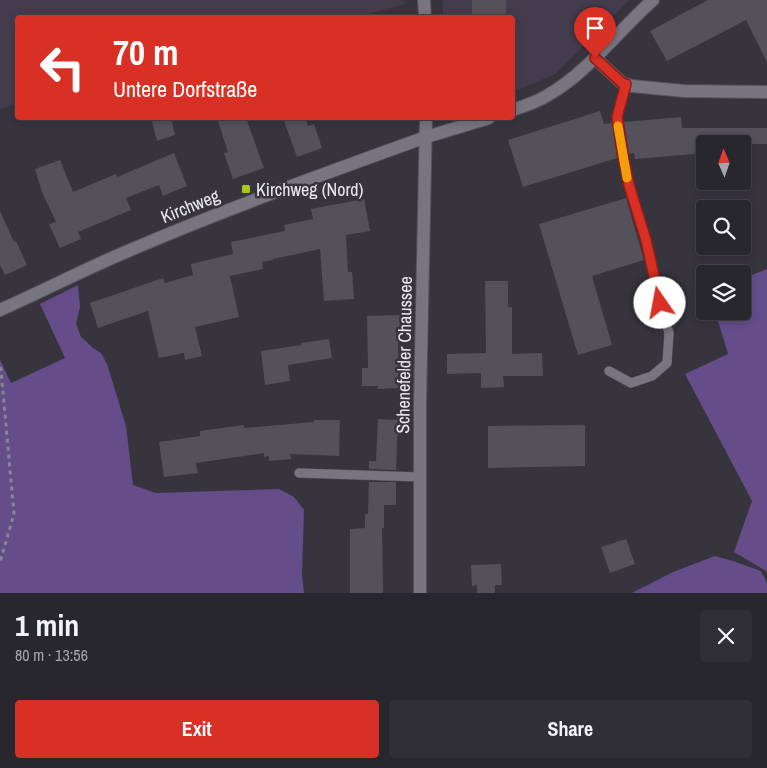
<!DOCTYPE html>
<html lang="en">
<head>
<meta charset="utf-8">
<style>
	:root { --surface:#29272e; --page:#312f36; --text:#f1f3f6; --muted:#a5a5aa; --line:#45444a; --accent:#d93025 }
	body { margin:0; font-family:"Archivo Narrow",sans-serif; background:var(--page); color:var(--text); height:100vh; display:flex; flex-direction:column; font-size:19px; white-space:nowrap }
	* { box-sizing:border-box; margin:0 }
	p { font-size:16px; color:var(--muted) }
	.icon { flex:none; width:28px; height:28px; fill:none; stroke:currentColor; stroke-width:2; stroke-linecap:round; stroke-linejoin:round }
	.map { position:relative; height:593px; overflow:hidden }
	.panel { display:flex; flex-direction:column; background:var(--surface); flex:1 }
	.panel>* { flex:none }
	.guide { position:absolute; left:15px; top:15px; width:500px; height:105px; border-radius:5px; box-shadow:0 2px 8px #0003,0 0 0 1px var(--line); background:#d93025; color:#fff; overflow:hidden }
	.needle { width:32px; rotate:358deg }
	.controls { position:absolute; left:696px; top:135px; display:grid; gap:10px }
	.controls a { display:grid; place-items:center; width:55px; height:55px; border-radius:5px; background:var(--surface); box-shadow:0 2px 8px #0003,0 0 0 1px var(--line); font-size:25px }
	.pin { position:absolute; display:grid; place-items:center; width:42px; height:42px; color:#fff; margin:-51px -21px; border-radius:50% 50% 50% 0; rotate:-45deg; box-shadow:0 0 5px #0007 }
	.pin .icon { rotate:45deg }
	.me { position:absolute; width:55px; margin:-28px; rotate:348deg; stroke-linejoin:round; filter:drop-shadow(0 0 4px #0008) }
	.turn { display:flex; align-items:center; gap:18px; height:105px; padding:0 15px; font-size:22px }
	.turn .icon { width:65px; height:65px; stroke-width:2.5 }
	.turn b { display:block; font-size:35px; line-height:42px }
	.round { display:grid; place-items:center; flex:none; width:52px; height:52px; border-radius:5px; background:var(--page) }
	.head { display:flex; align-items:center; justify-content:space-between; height:85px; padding:0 15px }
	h1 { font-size:30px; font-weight:700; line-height:38px }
	.button { display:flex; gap:10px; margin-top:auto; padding:10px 15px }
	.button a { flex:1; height:58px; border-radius:5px; background:var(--accent); color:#fff; font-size:20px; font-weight:700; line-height:58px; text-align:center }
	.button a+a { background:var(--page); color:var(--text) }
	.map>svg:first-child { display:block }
	.built { fill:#423c4c }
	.green { fill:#644d89 }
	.building { fill:#54515b }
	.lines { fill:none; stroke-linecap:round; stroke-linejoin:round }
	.service-casing { stroke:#54515a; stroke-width:10 }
	.minor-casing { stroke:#54515a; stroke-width:14 }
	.tertiary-casing { stroke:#54515a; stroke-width:14 }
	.path { stroke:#88868f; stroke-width:3; stroke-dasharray:4 4; stroke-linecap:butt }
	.service { stroke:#787580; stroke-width:9 }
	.minor { stroke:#787580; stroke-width:12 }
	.tertiary { stroke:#787580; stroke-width:12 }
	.route-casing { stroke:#8d1f18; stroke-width:12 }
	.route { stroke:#d93025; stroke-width:9 }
	.slow { stroke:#f59e0b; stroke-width:9 }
	.poi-dot { fill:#a9c71a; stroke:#37343e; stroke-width:2 }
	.labels { text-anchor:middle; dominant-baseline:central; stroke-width:5; stroke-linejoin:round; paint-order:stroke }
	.poi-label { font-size:18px; fill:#eae8ef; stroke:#37343e; text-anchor:start }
	.street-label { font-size:18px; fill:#eae8ef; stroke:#37343e }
</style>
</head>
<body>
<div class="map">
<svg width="767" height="593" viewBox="0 0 767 593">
	<rect width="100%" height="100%" fill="#37343e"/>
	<g class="built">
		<path d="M 0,0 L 404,0 L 405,4 L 354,18 L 18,18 L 17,104 L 0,109 Z"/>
		<path d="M 443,0 L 629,0 L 555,74 L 513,92 L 512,18 L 443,17 Z"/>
	</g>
	<g class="green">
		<path d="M 767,269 L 767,573 L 766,571 L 734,552 L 752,501 L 685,374 L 728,354 L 715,311 L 742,311 L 743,278 Z"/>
		<path d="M 78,285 L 80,307 L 76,324 L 81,337 L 93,348 L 101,353 L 107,364 L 126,426 L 133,485 L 156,493 L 279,489 L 294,497 L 304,510 L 302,575 L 304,593 L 0,593 L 0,360 L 11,383 L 65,358 L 40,304 Z"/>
		<path d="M 715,556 L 733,561 L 761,571 L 767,583 L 767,593 L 632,593 L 673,572 Z"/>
	</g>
	<g class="building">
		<rect x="472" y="0" width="34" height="18"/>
		<path d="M 708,0 L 767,0 L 767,62 L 746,20 L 667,61 L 650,31 Z"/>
		<path d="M 600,111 L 604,124 L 612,123 L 617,158 L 523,187 L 508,140 Z"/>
		<path d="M 681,117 L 682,128 L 767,128 L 767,144 L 705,144 L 705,153 L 635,159 L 634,153 L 629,154 L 624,122 Z"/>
		<path d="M 151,118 L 171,118 L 175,135 L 157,141 Z"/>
		<path d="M 217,118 L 246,118 L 264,168 L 233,179 L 224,153 L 228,152 Z"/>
		<path d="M 283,118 L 306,118 L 308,126 L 314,124 L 322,148 L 297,157 Z"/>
		<path d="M 174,153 L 187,186 L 163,196 L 159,185 L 126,198 L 131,210 L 78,232 L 81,239 L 60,248 L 49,224 L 56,222 L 42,192 L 35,169 L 60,160 L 73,192 L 116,174 L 117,177 Z"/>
		<path d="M 626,198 L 644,260 L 592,276 L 612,345 L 578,355 L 539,224 Z"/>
		<path d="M 364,199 L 370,231 L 346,235 L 348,272 L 352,272 L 354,299 L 324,301 L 320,249 L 273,259 L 273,260 L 262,262 L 263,269 L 230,276 L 239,317 L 195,327 L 202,356 L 185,360 L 184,353 L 159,358 L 148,311 L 98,328 L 90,303 L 163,278 L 165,283 L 193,275 L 191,264 L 233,254 L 231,242 L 285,231 L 284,225 L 313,219 L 311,209 Z"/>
		<path d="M 0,211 L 14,242 L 16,241 L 27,265 L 5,275 L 0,265 Z"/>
		<path d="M 485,281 L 508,281 L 508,307 L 512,307 L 512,354 L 542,353 L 543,376 L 503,376 L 504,387 L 481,388 L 481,373 L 447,374 L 447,354 L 486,353 Z"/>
		<path d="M 400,315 L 401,339 L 398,339 L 399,388 L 378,389 L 378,386 L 362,386 L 362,368 L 368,368 L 367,316 Z"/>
		<path d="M 329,339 L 332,358 L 288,365 L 290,381 L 265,385 L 261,351 L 301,345 L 301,343 Z"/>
		<path d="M 378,419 L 398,420 L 396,470 L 369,469 L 369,461 L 376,461 Z"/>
		<path d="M 314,420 L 340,420 L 339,456 L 290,454 L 291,459 L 269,461 L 269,456 L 264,457 L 264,453 L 196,463 L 198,473 L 164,477 L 159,442 L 200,436 L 200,431 L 244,425 L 244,428 L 314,422 Z"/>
		<path d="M 585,425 L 585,466 L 488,468 L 488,426 Z"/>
		<path d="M 369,482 L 396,482 L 396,505 L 384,505 L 384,528 L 382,528 L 383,593 L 350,593 L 350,529 L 365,528 L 365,514 L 368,514 Z"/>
		<path d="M 626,539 L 635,564 L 610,573 L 601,547 Z"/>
		<path d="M 501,564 L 502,585 L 495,585 L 495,593 L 477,593 L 477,585 L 472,586 L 471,565 Z"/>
	</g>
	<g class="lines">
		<g class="service-casing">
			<g id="service">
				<path d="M 609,371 L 631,383 L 652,376 L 667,363 L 669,333 L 660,303 L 646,240 L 629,185 L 623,156 L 617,117 L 626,85"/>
				<path d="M 299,473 L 420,477"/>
			</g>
		</g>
		<g class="minor-casing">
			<g id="minor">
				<path d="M 595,58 L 622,83 L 632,86 L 684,91 L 767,92"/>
				<path d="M 0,310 C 43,291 85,269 128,251 C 226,209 326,173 426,137"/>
			</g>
		</g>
		<g class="tertiary-casing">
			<g id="tertiary">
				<path d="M 424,0 L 425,18"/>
				<path d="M 512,110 C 525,106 537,102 548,95 C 587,73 619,30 653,0"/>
				<path d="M 426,137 L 489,118"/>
				<path d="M 420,593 L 420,404 L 426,118"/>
			</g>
		</g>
		<path class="path" d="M 0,367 L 1,370 L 14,514 L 0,562"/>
		<use href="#service" class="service"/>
		<use href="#minor" class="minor"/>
		<use href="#tertiary" class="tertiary"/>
	</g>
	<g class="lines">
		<g class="route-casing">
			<path id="route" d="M 595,58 L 622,83 L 626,84 L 617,117 L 623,156 L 629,185 L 646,240 L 660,303"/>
		</g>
		<use href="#route" class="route"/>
		<path class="slow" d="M 618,126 L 627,178"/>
	</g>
	<rect class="poi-dot" x="241" y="184" width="10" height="10" rx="2.5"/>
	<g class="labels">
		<g class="poi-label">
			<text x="256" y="189">Kirchweg (Nord)</text>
		</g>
		<g class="street-label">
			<text transform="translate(190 206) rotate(-22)">Kirchweg</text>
			<text transform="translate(404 355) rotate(-89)">Schenefelder Chaussee</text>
		</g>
	</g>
</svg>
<div class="controls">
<a><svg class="needle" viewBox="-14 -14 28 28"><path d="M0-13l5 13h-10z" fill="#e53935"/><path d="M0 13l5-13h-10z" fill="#a5a5aa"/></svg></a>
<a><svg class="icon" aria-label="search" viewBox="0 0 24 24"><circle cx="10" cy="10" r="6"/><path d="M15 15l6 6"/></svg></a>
<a><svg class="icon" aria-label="layers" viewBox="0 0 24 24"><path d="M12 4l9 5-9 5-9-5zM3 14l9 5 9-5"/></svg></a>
</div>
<div class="pin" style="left:595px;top:58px;background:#d93025"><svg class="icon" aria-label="arrive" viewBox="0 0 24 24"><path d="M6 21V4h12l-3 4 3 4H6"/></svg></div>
<svg class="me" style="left:660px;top:303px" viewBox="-20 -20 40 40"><circle r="19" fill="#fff"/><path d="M0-13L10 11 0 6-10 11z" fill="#d93025"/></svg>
<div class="guide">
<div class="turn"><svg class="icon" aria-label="left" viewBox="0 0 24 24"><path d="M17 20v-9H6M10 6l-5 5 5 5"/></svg><div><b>70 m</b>Untere Dorfstraße</div></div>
</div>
</div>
<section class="panel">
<div class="head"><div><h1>1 min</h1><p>80 m · 13:56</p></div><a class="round"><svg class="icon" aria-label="close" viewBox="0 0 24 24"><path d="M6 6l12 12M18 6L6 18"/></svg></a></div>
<div class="button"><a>Exit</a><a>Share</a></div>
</section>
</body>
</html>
